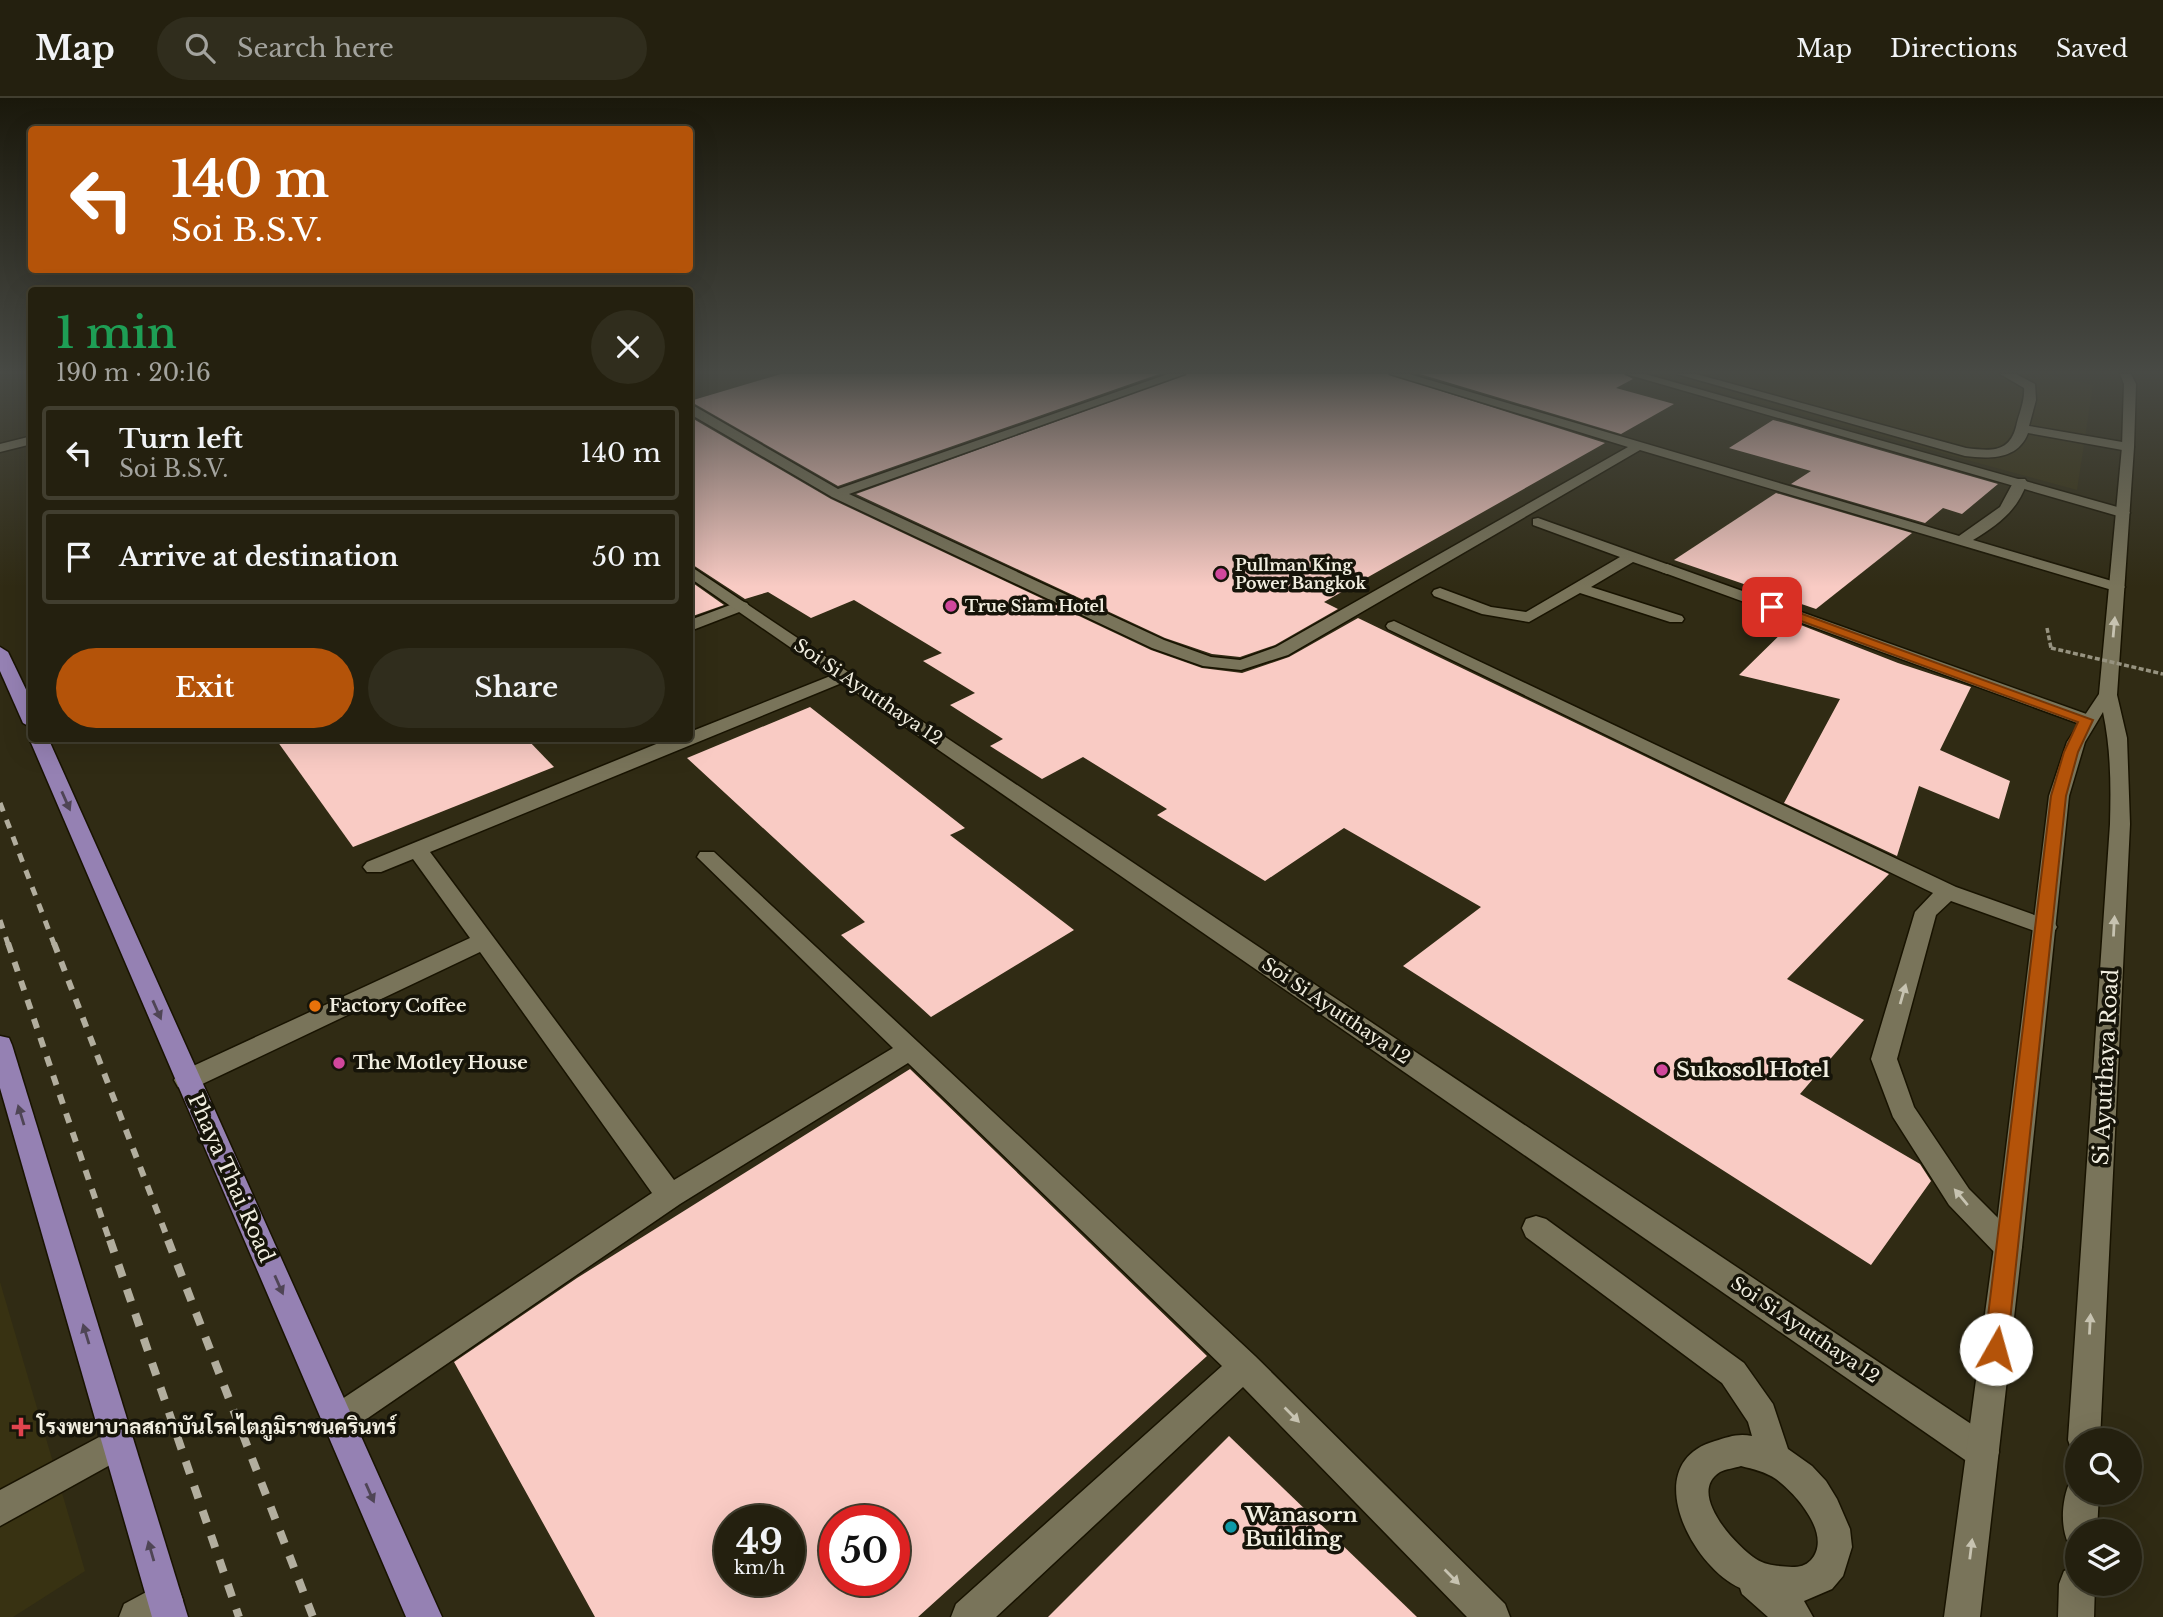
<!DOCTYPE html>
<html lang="en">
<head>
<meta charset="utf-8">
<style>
	:root { --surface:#24200f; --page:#302d1d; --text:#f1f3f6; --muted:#a3a39e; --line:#413e2f; --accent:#b45309 }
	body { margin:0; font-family:"Libre Baskerville",Sarabun,serif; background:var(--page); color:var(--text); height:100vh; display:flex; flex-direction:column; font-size:26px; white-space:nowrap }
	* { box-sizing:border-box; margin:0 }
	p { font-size:23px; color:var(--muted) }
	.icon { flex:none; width:38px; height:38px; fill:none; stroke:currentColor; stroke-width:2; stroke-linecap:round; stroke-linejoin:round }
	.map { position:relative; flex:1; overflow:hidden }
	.sheet { position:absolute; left:28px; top:189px; width:665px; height:455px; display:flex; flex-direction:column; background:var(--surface); border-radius:7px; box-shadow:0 7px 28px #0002,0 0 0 2px var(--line) }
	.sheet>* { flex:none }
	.top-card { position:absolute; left:28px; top:28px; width:665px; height:147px; border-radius:7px; box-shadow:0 7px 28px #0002,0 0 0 2px var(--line); background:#b45309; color:#fff; overflow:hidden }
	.buttons { position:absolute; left:2065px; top:1330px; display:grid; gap:14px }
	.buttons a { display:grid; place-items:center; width:77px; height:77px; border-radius:50%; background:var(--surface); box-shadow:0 7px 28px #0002,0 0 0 2px var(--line); font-size:35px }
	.speed { position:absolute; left:714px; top:1407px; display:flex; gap:14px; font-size:35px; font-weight:700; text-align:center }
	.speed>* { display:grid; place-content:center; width:91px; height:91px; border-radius:50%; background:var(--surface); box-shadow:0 7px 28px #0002,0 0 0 2px var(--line); line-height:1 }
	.speed small { font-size:18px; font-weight:400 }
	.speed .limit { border:10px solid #d22; background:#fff; color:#111 }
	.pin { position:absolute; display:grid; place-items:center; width:60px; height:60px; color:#fff; margin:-30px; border-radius:14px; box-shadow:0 4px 10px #0006 }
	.me { position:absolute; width:77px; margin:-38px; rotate:7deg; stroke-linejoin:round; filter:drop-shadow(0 0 5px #0008) }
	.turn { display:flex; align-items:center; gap:24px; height:147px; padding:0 28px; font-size:32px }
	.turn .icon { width:91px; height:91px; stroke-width:2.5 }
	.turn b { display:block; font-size:49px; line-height:60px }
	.round { display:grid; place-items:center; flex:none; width:74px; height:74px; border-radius:37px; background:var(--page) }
	.head { display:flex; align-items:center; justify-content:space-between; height:119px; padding:0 28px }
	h1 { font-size:42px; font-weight:600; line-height:52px; color:#1e9e55 }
	.cta { display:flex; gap:14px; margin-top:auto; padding:14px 28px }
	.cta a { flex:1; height:80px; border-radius:42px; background:var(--accent); color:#fff; font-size:28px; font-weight:600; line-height:80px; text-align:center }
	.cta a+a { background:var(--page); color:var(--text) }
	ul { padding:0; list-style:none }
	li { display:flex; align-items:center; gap:21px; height:94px; margin:0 14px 10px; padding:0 14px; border:4px solid var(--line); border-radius:7px }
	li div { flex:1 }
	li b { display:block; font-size:26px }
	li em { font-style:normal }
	header { display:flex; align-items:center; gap:42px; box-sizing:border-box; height:98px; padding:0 35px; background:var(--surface); border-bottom:2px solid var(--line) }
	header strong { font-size:33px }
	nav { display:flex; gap:38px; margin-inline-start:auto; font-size:24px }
	.search { width:490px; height:63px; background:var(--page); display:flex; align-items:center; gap:18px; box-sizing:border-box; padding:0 24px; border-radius:38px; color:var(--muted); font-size:26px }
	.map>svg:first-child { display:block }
	.built { fill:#383212 }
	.building { fill:#f9cbc4; fill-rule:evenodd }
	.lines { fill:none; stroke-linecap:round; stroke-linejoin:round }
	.service-casing { stroke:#181300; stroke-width:3 }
	.minor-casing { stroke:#181300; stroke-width:3 }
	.tertiary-casing { stroke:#181300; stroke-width:3 }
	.secondary-casing { stroke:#181300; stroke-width:3 }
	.primary-casing { stroke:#181300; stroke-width:3 }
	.path { stroke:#979380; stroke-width:3.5; stroke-dasharray:5 2.5; stroke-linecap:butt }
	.service { fill:#79745a; fill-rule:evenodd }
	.minor { fill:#79745a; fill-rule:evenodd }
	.tertiary { fill:#79745a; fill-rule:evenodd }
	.secondary { fill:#79745a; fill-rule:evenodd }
	.primary { fill:#9581b3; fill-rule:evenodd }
	.rail-far2 { stroke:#b2ae9e; stroke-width:5; stroke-dasharray:9 9; stroke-linecap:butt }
	.rail-far1 { stroke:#b2ae9e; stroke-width:6; stroke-dasharray:10 10; stroke-linecap:butt }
	.rail { stroke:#b2ae9e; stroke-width:8; stroke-dasharray:13 13; stroke-linecap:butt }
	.path-bridge { stroke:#979380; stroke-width:3.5; stroke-dasharray:5 2.5; stroke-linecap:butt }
	.oneway { fill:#c7c3b1 }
	.oneway2 { fill:#4f4555 }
	.route { fill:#b45309; stroke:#753606; stroke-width:2 }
	.hotel-dot { fill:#d1479c; stroke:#161409; stroke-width:2.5 }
	.food-dot { fill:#e8710a; stroke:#161409; stroke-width:2.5 }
	.health-dot { fill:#e0444e; stroke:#161409; stroke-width:2.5 }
	.culture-dot { fill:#0f9aa8; stroke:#161409; stroke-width:2.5 }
	.labels { text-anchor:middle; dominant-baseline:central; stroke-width:7; stroke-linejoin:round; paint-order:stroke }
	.far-poi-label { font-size:16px; font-weight:bold; fill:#f1eee0; stroke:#161409; text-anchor:start }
	.street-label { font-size:18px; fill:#f1eee0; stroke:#161409 }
	.poi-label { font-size:18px; font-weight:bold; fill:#f1eee0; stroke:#161409; text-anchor:start }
	.near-street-label { font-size:21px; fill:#f1eee0; stroke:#161409 }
	.near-poi-label { font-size:21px; font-weight:bold; fill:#f1eee0; stroke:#161409; text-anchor:start }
</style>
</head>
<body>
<header>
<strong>Map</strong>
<div class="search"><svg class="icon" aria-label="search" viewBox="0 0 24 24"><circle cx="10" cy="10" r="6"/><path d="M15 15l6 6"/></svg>Search here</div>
<nav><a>Map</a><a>Directions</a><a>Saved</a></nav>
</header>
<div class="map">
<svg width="2163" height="1519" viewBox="0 0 2163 1519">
	<rect width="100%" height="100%" fill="#302b14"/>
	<g class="built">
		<path d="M 1653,276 L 2047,276 L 2093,287 L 2077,392 Z"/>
		<path d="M 0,1184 L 85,1473 L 13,1519 L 0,1519 Z"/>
	</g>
	<g class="building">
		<path d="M 781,276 L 1159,276 L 838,388 L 695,306 L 690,306 L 690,303 Z"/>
		<path d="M 1187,276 L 1388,276 L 1605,345 L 1324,504 L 1338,511 L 1275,547 L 1240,559 L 1212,556 L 1165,540 L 856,396 Z"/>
		<path d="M 1420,276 L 1624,276 L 1633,281 L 1616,290 L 1674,306 L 1621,336 Z"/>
		<path d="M 690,319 L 831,401 L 1151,552 L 1202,570 L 1242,575 L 1289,559 L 1358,520 L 1889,776 L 1787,881 L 1864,922 L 1800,996 L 1920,1066 L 1931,1083 L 1871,1167 L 1403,868 L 1481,809 L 1344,730 L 1265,783 L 1157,717 L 1167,711 L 1083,659 L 1042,681 L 990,648 L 1003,641 L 950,607 L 975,595 L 923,563 L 942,555 L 854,502 L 811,520 L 768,494 L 745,501 L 690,465 Z"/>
		<path d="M 1773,322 L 1792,327 L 1998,386 L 1962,416 L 1943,410 L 1925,425 L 1791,386 L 1811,373 L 1729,350 Z"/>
		<path d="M 1776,395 L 1912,435 L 1816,511 L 1674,462 Z"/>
		<path d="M 690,483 L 724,507 L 690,519 Z"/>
		<path d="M 1793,524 L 1898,565 L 1971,589 L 1940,652 L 2010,683 L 1999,721 L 1919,688 L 1897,758 L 1784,705 L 1840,601 L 1739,577 Z"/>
		<path d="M 810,609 L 965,730 L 950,737 L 1074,832 L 931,919 L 841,837 L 865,824 L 687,660 Z"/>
		<path d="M 275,640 L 526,640 L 554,669 L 353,749 Z"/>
		<path d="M 910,971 L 1207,1258 L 918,1519 L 595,1519 L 454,1264 L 577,1180 ZM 730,1423 L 789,1423 L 789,1482 L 730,1482 ZM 835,1423 L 894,1423 L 894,1482 L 835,1482 Z"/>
		<path d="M 1229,1338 L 1417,1519 L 1048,1519 Z"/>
	</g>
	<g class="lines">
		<g class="service-casing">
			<g id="service">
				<path d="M 1168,276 L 1185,276 L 849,396 L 1164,542 L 1211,559 L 1240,562 L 1276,549 L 1628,349 L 1390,276 L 1409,276 L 1959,438 L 2000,409 L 2015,381 L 2025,381 L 2027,384 C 2018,412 1998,427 1973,442 L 2122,486 L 2125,489 L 2122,492 L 2112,492 L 1640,352 L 1288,557 L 1241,572 L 1203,568 L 1152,550 L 832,399 L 690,316 L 690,308 L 694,308 L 838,391 Z"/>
				<path d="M 1677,276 L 1696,276 L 1966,350 C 1991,353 2009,355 2016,329 C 2019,315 2025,304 2024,290 L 2000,276 L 2016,276 L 2035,286 L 2036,302 L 2029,328 L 2128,345 L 2134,349 L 2128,353 L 2028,335 C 2018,362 1989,361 1965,358 Z"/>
				<path d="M 1538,420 L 1672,468 L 1675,471 L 1667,476 L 1633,464 L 1591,489 L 1682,518 L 1684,521 L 1682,524 L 1670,524 L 1580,495 L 1529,524 L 1482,516 L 1434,498 L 1432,495 L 1434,492 L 1440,490 L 1491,509 L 1526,514 L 1620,459 L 1533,427 L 1533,421 Z"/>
				<path d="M 741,503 L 747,505 L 749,508 L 747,511 L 690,533 L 690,522 Z"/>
				<path d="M 1394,523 L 1956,789 L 2054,824 L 2057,829 L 2054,834 L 2046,837 L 1951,803 L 1936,817 L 1897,961 L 1914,1009 L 1969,1091 L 2018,1140 L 2022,1149 L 2018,1158 L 2008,1161 L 1998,1158 L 1949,1107 L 1893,1019 L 1871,961 L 1915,814 L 1933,795 L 1388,531 L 1386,528 L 1388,525 Z"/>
				<path d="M 843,573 L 852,578 L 849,582 L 430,754 L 674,1082 L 893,950 L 697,759 L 700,754 L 714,754 L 1255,1258 L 1505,1506 L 1510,1519 L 1467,1519 L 1243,1289 L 996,1519 L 951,1519 L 956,1506 L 1222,1268 L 908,965 L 680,1106 L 349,1333 L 338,1338 L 327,1333 L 322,1322 L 327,1311 L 652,1095 L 480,854 L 196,989 L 187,992 L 178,989 L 174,982 L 178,975 L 470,840 L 413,761 L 381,774 L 367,774 L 363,769 L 367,764 L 671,640 L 690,640 L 690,634 Z"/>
				<path d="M 1536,1118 L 1546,1121 L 1744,1265 L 1773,1306 L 1788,1351 L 1812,1368 L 1826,1383 L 1837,1401 L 1850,1431 L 1852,1449 L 1843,1478 L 1832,1491 L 1804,1503 L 1813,1519 L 1768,1519 L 1742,1496 L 1740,1490 C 1691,1468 1638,1365 1715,1343 C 1728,1339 1738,1335 1752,1338 L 1748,1324 L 1722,1285 L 1526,1139 L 1522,1130 L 1526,1121 ZM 1741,1368 C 1753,1371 1766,1374 1776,1381 C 1796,1396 1833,1437 1811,1462 C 1805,1468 1800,1469 1792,1469 C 1779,1468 1767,1468 1756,1461 C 1736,1448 1686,1395 1720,1374 C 1726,1371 1735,1370 1741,1368 Z"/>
				<path d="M 118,1329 L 130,1334 L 134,1345 L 130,1356 L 0,1428 L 0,1392 Z"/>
				<path d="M 165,1484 L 178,1489 L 183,1502 L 178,1515 L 171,1519 L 119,1519 L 124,1506 Z"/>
			</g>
		</g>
		<g class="minor-casing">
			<g id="minor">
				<path d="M 1626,276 L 1645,276 L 2128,412 L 2130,415 L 2123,419 L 2118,418 Z"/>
				<path d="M 1667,466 L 2092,618 L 2095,622 L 2092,626 L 2080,626 L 1662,474 L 1659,471 Z"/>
				<path d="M 690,468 L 1995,1342 L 1999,1354 L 1995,1366 L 1983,1370 L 1971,1366 L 690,480 Z"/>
			</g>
		</g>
		<g class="tertiary-casing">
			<path id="tertiary" d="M 32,338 L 32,346 L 0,354 L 0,346 Z"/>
		</g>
		<g class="secondary-casing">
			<g id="secondary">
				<path d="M 2120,276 L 2131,276 L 2136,286 L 2134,349 L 2117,597 L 2127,640 L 2130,726 L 2100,1342 L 2077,1342 L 2077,1355 L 2072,1353 L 2068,1342 L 2110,726 C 2111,688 2111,652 2103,614 L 2085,644 L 2069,698 L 2022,1149 L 1980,1519 L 1944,1519 L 1994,1149 L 2049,698 L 2067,644 L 2099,596 L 2122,349 L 2124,286 Z"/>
				<path d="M 2077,1380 L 2077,1395 L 2099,1395 L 2097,1433 L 2077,1433 L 2077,1449 L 2068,1445 C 2060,1426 2062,1402 2070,1383 Z"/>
				<path d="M 2077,1468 L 2077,1486 L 2095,1486 L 2094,1519 L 2058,1519 L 2059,1486 L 2064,1473 Z"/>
			</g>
		</g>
		<g class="primary-casing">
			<g id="primary">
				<path d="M 0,549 L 8,554 L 32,604 L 32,630 L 23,625 L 0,573 Z"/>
				<path d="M 31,636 L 32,640 L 48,640 L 442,1519 L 406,1519 L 29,640 Z"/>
				<path d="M 0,938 L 9,940 L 12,947 L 188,1519 L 152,1519 L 0,990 Z"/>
			</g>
		</g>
		<path class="path" d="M 2047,530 L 2051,550"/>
		<use href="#service" class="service"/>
		<use href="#minor" class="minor"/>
		<use href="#tertiary" class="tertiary"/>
		<use href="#secondary" class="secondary"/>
		<use href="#primary" class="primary"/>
		<g class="rail-far2">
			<path d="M 0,705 L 54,846"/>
			<path d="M 0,822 L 8,846"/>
		</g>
		<g class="rail-far1">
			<path d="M 8,845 L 110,1144"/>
			<path d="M 54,845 L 169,1144"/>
		</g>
		<g class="rail">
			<path d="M 110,1142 L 239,1519"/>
			<path d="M 168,1142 L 313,1519"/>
		</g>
		<path class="path-bridge" d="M 2051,550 L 2163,576"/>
	</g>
	<defs><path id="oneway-solid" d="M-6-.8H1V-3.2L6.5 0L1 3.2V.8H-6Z" transform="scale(1.75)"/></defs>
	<g class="oneway">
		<use href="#oneway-solid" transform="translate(2114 529) rotate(-85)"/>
		<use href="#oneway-solid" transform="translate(2114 828) rotate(-87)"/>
		<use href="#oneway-solid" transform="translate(1903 896) rotate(-74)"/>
		<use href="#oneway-solid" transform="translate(1961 1099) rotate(-130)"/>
		<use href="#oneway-solid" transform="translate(2090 1226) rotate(-87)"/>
		<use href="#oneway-solid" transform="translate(1292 1317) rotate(45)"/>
		<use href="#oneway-solid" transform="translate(1971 1451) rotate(-83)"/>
		<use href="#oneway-solid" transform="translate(1452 1479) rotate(45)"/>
	</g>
	<g class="oneway2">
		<use href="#oneway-solid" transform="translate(66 703) rotate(66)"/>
		<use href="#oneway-solid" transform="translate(157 912) rotate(66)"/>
		<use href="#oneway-solid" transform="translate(21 1017) rotate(-107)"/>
		<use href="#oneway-solid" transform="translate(279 1187) rotate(66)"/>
		<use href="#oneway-solid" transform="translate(86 1236) rotate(-107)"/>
		<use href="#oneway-solid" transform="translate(370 1395) rotate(66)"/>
		<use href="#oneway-solid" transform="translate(151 1453) rotate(-106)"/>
	</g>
	<linearGradient id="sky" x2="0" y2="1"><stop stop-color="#1a180b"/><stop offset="0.56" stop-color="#484a45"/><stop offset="1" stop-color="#484a45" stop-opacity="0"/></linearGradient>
	<rect width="2163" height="489" fill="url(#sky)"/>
	<path class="route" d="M 1772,505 L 2093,622 L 2078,654 L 2066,698 L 2007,1251 L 2004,1259 L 1996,1262 L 1987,1259 L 1984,1251 L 2051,698 L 2064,654 L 2078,624 L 1768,511 L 1766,509 Z"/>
	<g class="hotel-dot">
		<circle cx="1221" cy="476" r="7"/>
		<circle cx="951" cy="508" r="7"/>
		<circle cx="339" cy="965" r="7"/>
		<circle cx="1662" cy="972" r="7"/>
	</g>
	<circle class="food-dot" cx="315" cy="908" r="7"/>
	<path class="health-dot" d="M17.5 1318.5h7v7h7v7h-7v7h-7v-7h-7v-7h7z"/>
	<circle class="culture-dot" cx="1231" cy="1429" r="7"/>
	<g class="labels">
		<g class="far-poi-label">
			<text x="1235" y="467">Pullman King<tspan x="1235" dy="18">Power Bangkok</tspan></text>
			<text x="965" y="508">True Siam Hotel</text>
		</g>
		<g class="street-label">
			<text transform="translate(868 594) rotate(34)">Soi Si Ayutthaya 12</text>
			<text transform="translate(1336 913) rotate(34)">Soi Si Ayutthaya 12</text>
			<text transform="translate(1805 1232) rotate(34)">Soi Si Ayutthaya 12</text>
		</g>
		<g class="poi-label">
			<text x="329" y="908">Factory Coffee</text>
			<text x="353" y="965">The Motley House</text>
		</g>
		<g class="near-street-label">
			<text transform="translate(2106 969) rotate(-87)">Si Ayutthaya Road</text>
			<text transform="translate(231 1080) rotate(66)">Phaya Thai Road</text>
		</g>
		<g class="near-poi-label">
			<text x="1676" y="972">Sukosol Hotel</text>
			<text x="37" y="1329">โรงพยาบาลสถาบันโรคไตภูมิราชนครินทร์</text>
			<text x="1245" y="1417">Wanasorn<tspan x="1245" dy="24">Building</tspan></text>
		</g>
	</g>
</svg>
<div class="buttons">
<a><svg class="icon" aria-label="search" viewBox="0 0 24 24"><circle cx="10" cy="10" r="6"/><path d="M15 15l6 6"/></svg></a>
<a><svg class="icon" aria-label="layers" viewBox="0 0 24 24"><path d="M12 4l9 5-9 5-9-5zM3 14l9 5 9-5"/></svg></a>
</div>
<div class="speed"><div>49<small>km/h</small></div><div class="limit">50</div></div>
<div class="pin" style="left:1772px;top:509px;background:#d93025"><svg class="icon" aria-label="arrive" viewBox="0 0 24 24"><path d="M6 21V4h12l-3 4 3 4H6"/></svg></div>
<svg class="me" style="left:1996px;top:1251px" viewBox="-20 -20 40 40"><circle r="19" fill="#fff"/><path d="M0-13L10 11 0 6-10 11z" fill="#b45309"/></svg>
<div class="top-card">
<div class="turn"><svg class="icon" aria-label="left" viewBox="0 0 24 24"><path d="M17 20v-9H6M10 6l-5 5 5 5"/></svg><div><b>140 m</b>Soi B.S.V.</div></div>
</div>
<section class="sheet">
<div class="head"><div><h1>1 min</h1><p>190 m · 20:16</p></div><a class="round"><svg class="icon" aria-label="close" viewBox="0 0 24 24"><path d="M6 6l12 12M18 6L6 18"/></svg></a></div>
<ul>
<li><svg class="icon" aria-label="left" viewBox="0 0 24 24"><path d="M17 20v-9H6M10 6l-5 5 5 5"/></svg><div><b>Turn left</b><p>Soi B.S.V.</p></div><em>140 m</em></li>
<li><svg class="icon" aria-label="arrive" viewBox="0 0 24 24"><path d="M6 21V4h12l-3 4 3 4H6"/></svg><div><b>Arrive at destination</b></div><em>50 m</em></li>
</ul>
<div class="cta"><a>Exit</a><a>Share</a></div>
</section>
</div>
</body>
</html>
